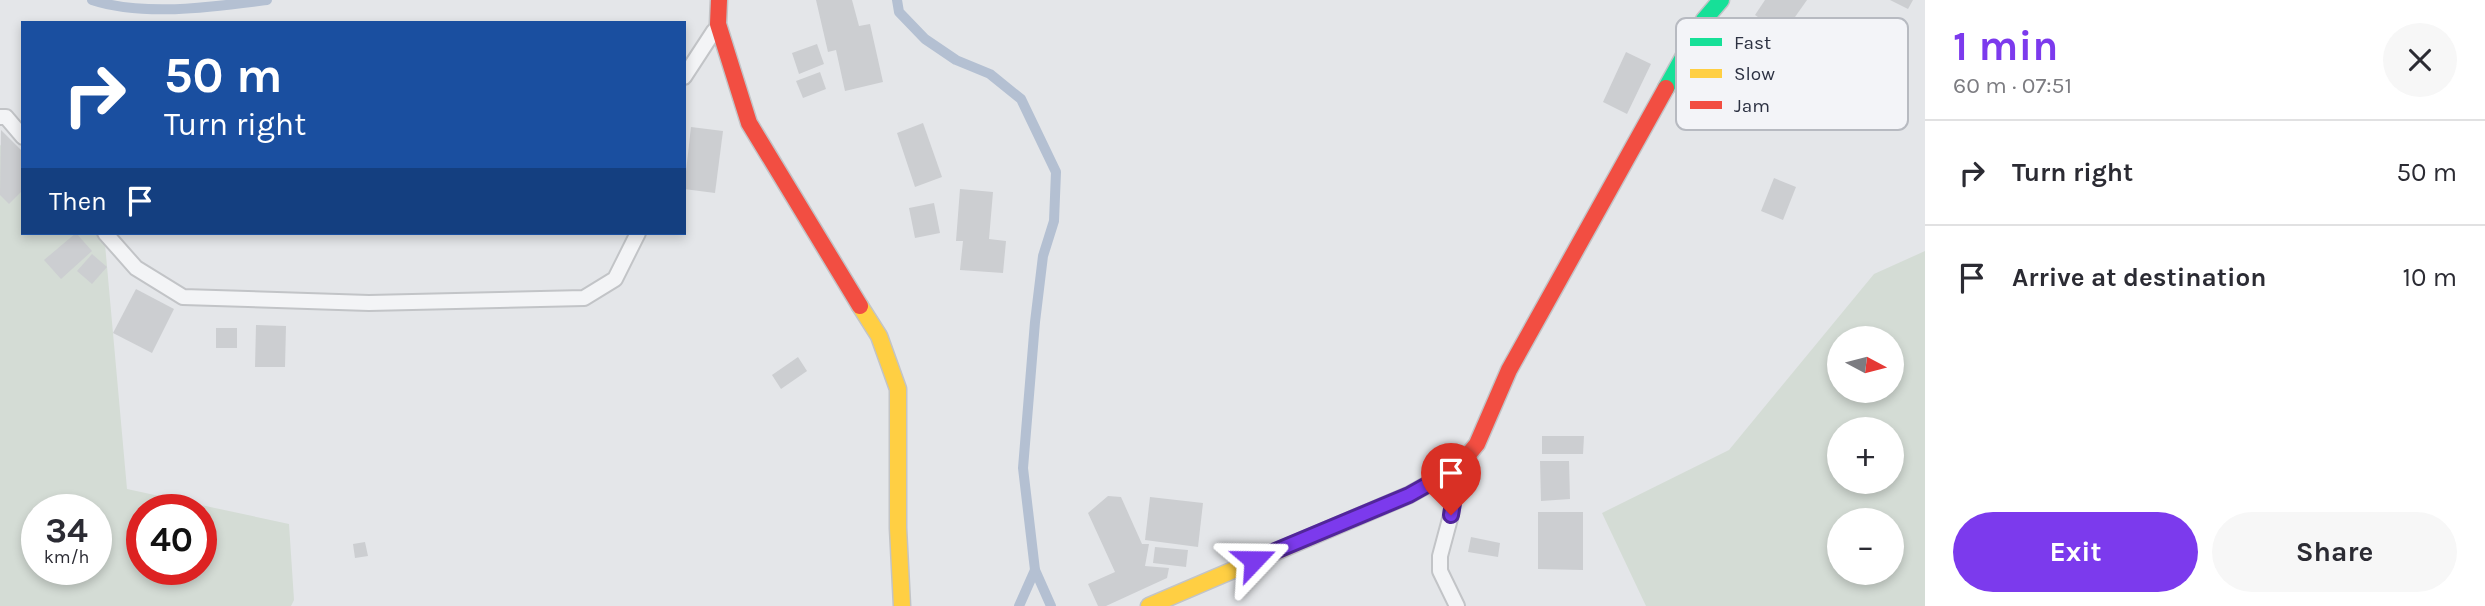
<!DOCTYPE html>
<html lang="en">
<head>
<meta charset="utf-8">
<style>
	:root { --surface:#fff; --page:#f7f7f7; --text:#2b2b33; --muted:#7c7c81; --line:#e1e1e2; --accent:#7c3aed }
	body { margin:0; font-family:Karla,sans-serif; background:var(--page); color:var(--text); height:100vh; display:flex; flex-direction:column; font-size:26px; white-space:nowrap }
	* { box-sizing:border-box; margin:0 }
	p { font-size:23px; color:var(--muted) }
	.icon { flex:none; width:38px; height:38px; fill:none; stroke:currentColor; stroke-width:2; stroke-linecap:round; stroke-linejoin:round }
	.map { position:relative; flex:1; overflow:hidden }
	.details { display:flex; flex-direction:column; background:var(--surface); width:560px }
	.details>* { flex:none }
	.hud { position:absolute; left:21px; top:21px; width:665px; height:214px; border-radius:0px; box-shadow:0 4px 10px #0003; background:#1a4fa0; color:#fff; overflow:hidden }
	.needle { width:46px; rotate:97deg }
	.buttons { position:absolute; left:1827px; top:326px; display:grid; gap:14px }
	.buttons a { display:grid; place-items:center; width:77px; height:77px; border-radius:50%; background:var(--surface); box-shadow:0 4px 10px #0003; font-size:35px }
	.speed { position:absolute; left:21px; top:494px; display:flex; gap:14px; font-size:35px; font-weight:700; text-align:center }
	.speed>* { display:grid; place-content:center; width:91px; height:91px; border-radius:50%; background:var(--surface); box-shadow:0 4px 10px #0003; line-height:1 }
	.speed small { font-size:18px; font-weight:400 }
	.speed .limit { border:10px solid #d22; background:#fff; color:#111 }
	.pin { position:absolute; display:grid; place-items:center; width:60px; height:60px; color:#fff; margin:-72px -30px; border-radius:50% 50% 50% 0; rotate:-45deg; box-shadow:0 0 7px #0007 }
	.pin .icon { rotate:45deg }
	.me { position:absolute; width:77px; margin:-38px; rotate:67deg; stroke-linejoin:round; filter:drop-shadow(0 0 5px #0008) }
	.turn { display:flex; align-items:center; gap:24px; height:147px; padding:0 28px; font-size:32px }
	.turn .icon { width:91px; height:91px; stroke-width:2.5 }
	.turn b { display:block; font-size:49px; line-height:60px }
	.then { display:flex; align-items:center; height:66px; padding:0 28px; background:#0003; gap:14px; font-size:26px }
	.round { display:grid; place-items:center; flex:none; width:74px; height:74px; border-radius:37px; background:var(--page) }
	.headline { display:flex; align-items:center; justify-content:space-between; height:119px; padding:0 28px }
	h1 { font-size:42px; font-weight:700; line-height:52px; color:var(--accent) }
	.button { display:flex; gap:14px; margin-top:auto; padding:14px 28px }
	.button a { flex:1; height:80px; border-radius:42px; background:var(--accent); color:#fff; font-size:28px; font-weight:700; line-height:80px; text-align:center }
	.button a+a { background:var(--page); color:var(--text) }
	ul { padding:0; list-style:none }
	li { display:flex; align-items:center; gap:21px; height:105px; padding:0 28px; border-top:2px solid var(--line) }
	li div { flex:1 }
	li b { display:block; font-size:26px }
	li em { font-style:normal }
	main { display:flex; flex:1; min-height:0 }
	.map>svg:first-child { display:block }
	.green { fill:#d4dcd5; fill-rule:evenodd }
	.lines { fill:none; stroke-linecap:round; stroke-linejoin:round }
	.stream { stroke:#b4c0d2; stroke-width:10 }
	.building { fill:#ccced1 }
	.lane-casing { stroke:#c2c4c7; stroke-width:18 }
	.fast-casing { stroke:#c2c4c7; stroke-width:19 }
	.slow-casing { stroke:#c2c4c7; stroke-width:19 }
	.jam-casing { stroke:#c2c4c7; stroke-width:19 }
	.lane { stroke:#f3f4f6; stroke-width:14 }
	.fast { stroke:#16e098; stroke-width:16 }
	.slow { stroke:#ffcf43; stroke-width:16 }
	.jam { stroke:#f24e42; stroke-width:16 }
	.route-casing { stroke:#51269a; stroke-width:18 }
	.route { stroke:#7c3aed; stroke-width:12 }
	.key { fill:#f3f4f8; stroke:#b7bac1; stroke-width:2 }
	.key-label { font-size:19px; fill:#2c3142 }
</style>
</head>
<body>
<main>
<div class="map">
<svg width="1925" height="606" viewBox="0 0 1925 606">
	<rect width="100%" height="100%" fill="#e4e6e9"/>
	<g class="green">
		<path d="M 0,145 L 23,162 L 23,233 L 104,233 L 127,489 L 289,524 L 294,600 L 291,606 L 0,606 ZM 37,509 L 96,509 L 96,569 L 37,569 ZM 142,509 L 201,509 L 201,569 L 142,569 Z"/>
		<path d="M 1925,251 L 1925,606 L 1646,606 L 1602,513 L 1729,450 L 1874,274 ZM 1839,338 L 1892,338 L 1892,390 L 1839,390 ZM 1839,429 L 1892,429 L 1892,481 L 1839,481 ZM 1839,520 L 1892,520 L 1892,572 L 1839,572 Z"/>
	</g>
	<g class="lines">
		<g class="stream">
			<path d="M 92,0 C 144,17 213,7 267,0"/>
			<path d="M 897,0 L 899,12 L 925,39 L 956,60 L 990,74 L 1021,99 L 1056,172 L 1054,221 L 1043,256 L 1035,322 L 1023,468 L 1035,570 L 1051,606"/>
			<path d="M 1019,606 L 1035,570"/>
		</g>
	</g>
	<g class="building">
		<path d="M 816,0 L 852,0 L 859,26 L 870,24 L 883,82 L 845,91 L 836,50 L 828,52 Z"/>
		<path d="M 1765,0 L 1807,0 L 1783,34 L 1755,15 Z"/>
		<path d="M 1890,0 L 1913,0 L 1908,9 Z"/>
		<path d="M 817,44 L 824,64 L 799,74 L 792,53 Z"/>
		<path d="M 1626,52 L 1651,64 L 1627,114 L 1603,102 Z"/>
		<path d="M 820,72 L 826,89 L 803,98 L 796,81 Z"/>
		<path d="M 923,123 L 942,177 L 915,187 L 897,133 Z"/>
		<path d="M 691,127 L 723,131 L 715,193 L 684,189 Z"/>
		<path d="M 1,130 L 23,152 L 23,190 L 9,204 L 0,195 Z"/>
		<path d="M 1774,178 L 1796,187 L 1783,220 L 1761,211 Z"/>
		<path d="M 960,189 L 993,192 L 989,239 L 1006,241 L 1003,273 L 960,270 L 963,241 L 956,241 Z"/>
		<path d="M 934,203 L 940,233 L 915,238 L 909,208 Z"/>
		<path d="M 76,233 L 92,251 L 61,279 L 44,260 Z"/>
		<path d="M 92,254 L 107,267 L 92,284 L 77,271 Z"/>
		<path d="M 136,289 L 174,309 L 152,353 L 113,333 Z"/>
		<path d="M 256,325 L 286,326 L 285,367 L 255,367 Z"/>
		<rect x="216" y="328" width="21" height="20"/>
		<path d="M 798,357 L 807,371 L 781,389 L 772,375 Z"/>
		<path d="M 1542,436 L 1584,436 L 1583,454 L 1542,454 Z"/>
		<path d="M 1540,461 L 1569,461 L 1570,499 L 1541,501 Z"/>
		<path d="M 1108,496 L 1121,497 L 1142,544 L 1149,544 L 1145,566 L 1169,568 L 1167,578 L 1106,606 L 1098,606 L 1088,584 L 1115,572 L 1088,513 Z"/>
		<path d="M 1150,497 L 1203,503 L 1198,547 L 1145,540 Z"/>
		<path d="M 1538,512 L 1583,512 L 1583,570 L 1538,569 Z"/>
		<path d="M 1471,537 L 1500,543 L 1498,557 L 1468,552 Z"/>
		<path d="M 365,542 L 368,556 L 355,558 L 353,544 Z"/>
		<path d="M 1155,547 L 1188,550 L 1186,567 L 1153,563 Z"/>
	</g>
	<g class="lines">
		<g class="lane-casing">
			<g id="lane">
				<path d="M 684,77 L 714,31"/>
				<path d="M 0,117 L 6,117 L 23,137"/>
				<path d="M 105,233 L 136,268 L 183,297 L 369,303 L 584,298 L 615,279 L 638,233"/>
				<path d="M 1457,606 L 1440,571 L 1440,556 L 1451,515 L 1458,473"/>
			</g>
		</g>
		<g class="fast-casing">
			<path id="fast" d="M 1666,88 L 1704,20 L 1721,0"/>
		</g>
		<g class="slow-casing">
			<g id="slow">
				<path d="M 860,306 L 879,336 L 898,389 L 898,528 L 902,606"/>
				<path d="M 1149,606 L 1409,495 L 1459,467 L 1468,455"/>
			</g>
		</g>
		<g class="jam-casing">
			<g id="jam">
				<path d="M 719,0 L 718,24 L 749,123 L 860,306"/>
				<path d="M 1468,455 L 1477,444 L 1509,370 L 1666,88"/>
			</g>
		</g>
		<use href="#lane" class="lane"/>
		<use href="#fast" class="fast"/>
		<use href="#slow" class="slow"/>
		<use href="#jam" class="jam"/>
	</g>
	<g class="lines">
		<g class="route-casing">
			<path id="route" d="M 1254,560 L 1409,495 L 1459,467 L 1451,515"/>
		</g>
		<use href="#route" class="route"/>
	</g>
	<rect x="1676" y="18" width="232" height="112" rx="10" class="key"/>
	<rect x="1690" y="38" width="32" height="8" fill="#16e098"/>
	<rect x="1690" y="69" width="32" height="9" fill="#ffcf43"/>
	<rect x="1690" y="101" width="32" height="8" fill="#f24e42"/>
	<g class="key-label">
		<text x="1734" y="49">Fast</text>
		<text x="1734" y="80">Slow</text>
		<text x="1734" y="112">Jam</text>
	</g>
</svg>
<div class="buttons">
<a><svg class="needle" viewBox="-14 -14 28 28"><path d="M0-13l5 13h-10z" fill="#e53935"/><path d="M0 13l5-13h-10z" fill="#7c7c81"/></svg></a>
<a>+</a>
<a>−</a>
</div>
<div class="speed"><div>34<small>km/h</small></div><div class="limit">40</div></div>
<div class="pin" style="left:1451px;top:515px;background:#d93025"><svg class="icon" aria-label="arrive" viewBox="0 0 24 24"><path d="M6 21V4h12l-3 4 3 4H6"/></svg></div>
<svg class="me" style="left:1254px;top:560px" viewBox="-20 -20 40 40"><path d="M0-17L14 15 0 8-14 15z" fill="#7c3aed" stroke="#fff" stroke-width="4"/></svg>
<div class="hud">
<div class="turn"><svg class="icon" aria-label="right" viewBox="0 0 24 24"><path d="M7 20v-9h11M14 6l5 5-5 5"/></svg><div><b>50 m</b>Turn right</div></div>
<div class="then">Then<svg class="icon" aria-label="arrive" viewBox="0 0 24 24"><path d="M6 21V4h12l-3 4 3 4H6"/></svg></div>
</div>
</div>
<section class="details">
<div class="headline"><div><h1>1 min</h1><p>60 m · 07:51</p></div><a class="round"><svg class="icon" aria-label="close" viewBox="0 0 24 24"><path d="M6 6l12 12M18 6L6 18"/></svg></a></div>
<ul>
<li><svg class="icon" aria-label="right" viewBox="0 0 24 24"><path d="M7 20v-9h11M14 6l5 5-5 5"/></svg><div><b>Turn right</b></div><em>50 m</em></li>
<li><svg class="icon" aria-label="arrive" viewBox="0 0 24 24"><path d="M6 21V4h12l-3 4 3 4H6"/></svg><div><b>Arrive at destination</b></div><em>10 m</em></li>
</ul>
<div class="button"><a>Exit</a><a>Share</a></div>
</section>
</main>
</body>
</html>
